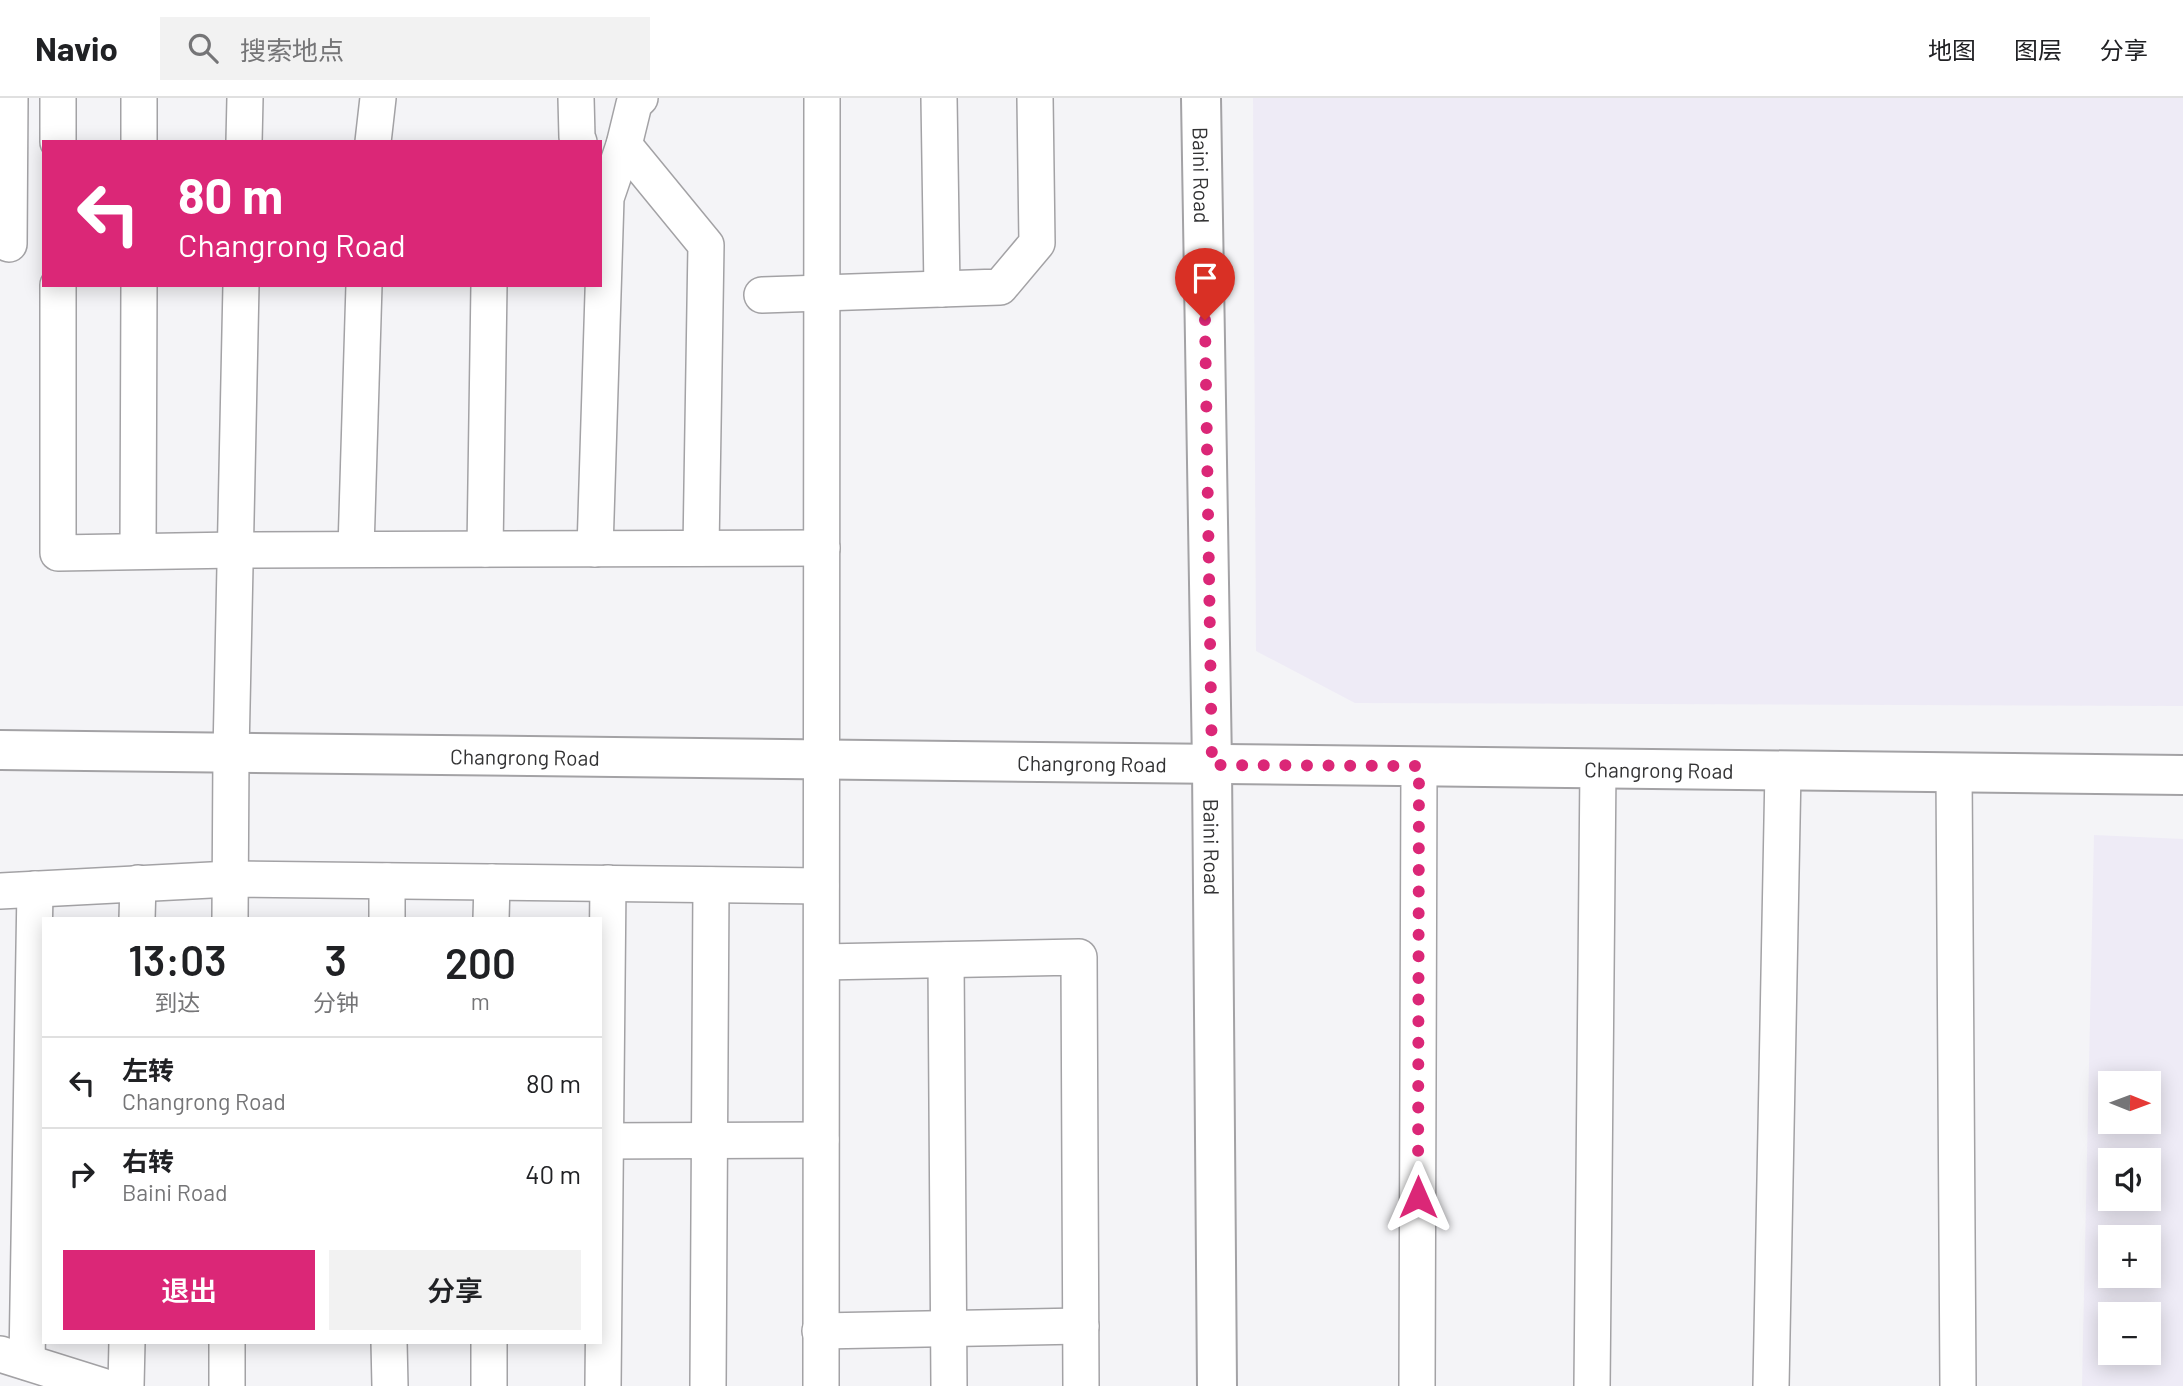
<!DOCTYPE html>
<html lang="zh">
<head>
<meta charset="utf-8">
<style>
	:root { --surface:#fff; --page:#f2f2f2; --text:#202124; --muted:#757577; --line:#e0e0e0; --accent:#db2777 }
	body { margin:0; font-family:Barlow,"Noto Sans SC",sans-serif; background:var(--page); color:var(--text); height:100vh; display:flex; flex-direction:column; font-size:26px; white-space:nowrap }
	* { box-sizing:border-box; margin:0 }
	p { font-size:23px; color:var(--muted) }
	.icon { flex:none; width:38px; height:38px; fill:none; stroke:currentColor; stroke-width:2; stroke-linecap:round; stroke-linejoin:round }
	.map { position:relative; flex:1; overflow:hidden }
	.drawer { position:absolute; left:42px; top:819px; width:560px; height:427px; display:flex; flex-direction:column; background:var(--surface); border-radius:0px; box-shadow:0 4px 18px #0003 }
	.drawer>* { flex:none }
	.guide { position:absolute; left:42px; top:42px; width:560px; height:147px; border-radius:0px; box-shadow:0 4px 18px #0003; background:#db2777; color:#fff; overflow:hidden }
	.needle { width:46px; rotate:91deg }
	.tools { position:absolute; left:2098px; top:973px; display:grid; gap:14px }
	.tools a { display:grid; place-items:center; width:63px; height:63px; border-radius:0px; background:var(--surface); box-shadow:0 4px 18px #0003; font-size:35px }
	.pin { position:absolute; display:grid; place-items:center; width:60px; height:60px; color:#fff; margin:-72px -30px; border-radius:50% 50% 50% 0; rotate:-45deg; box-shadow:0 0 7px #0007 }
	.pin .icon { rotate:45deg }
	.me { position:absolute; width:77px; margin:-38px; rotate:0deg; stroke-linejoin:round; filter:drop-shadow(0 0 5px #0008) }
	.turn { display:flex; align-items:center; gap:24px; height:147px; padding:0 21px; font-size:32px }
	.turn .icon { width:91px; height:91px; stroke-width:2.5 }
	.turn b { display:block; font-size:49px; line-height:60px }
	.eta { display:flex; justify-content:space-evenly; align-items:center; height:119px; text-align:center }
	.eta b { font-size:42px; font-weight:600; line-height:49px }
	.button { display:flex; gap:14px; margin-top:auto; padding:14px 21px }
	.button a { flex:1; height:80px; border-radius:0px; background:var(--accent); color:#fff; font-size:28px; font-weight:600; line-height:80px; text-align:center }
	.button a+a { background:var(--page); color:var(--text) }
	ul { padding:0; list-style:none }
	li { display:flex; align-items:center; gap:21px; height:91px; padding:0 21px; border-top:2px solid var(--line) }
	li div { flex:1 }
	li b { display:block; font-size:26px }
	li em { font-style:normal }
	header { display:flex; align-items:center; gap:42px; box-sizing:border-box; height:98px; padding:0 35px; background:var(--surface); border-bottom:2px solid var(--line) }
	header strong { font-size:33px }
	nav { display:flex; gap:38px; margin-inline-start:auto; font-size:24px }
	.search { width:490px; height:63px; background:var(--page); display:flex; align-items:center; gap:18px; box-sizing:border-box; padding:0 24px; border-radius:0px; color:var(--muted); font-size:26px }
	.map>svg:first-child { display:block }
	.built { fill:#eeebf6; fill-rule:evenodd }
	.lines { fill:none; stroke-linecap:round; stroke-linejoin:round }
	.street-casing { stroke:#a3a2a5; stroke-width:38 }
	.secondary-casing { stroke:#a3a2a5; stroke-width:42 }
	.street { stroke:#fff; stroke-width:35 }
	.secondary { stroke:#fff; stroke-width:38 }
	.route { stroke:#db2777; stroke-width:12; stroke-dasharray:0 21.6 }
	.labels { text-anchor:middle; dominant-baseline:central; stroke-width:6; stroke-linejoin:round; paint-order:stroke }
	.street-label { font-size:21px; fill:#333334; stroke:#fff }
</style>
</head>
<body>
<header>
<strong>Navio</strong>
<div class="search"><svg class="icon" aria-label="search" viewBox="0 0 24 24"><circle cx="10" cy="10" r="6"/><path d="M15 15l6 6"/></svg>搜索地点</div>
<nav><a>地图</a><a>图层</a><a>分享</a></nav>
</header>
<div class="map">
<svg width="2183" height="1288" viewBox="0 0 2183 1288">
	<rect width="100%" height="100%" fill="#f4f4f7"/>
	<g class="built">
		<path d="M 1253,0 L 2183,0 L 2183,608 L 1355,605 L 1256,553 Z"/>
		<path d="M 2094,737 L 2183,741 L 2183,1288 L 2082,1288 ZM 2110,985 L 2149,985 L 2149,1024 L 2110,1024 ZM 2110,1062 L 2149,1062 L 2149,1101 L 2110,1101 ZM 2110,1139 L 2149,1139 L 2149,1178 L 2110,1178 ZM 2110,1216 L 2149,1216 L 2149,1255 L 2110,1255 Z"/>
	</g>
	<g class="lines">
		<g class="street-casing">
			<g id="street">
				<path d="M 58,0 L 58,44"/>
				<path d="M 576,0 L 577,39 L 579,44"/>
				<path d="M 939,0 L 942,191"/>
				<path d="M 139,44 L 139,0"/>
				<path d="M 244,44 L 245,0"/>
				<path d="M 373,44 L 378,0"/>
				<path d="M 624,47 L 706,147 L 701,450"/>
				<path d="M 9,146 L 10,0"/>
				<path d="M 58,187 L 58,455 L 236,452 L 822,450"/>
				<path d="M 762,197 L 1000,189 L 1037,145 L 1035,0"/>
				<path d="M 356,451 L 364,187"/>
				<path d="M 485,451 L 489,187"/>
				<path d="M 595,451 L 606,100 L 624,47 L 634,6 L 640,0"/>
				<path d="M 138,453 L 139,187"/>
				<path d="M 1954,674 L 1958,1288"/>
				<path d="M 0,793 L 230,781 L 821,788"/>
				<path d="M 137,821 L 138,785"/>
				<path d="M 230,821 L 231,655 L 241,187"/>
				<path d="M 387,821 L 387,783"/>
				<path d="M 491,821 L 492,784"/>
				<path d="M 946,862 L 949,1288"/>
				<path d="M 822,864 L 1079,859 L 1081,1288"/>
				<path d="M 600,1043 L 821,1042"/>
				<path d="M 820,1233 L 1081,1228"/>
				<path d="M 389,1244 L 390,1288"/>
				<path d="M 0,1256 L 102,1288"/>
				<path d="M 27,1264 L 35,791"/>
				<path d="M 126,1288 L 127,1244"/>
				<path d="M 227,1288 L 227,1244"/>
				<path d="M 489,1288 L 489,1244"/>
				<path d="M 603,1288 L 608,785"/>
				<path d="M 708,1288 L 711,787"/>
				<path d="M 821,1288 L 822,0"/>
				<path d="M 1417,1288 L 1419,668"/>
				<path d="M 1592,1288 L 1598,670"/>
				<path d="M 1771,1288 L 1783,672"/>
			</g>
		</g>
		<g class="secondary-casing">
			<g id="secondary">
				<path id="s1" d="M 1201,0 L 1212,667 L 1217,1288"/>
				<path id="s2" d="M 0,652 L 2183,677"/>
			</g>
		</g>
		<use href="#street" class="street"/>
		<use href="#secondary" class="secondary"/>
	</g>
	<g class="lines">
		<path class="route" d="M 1205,222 L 1212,667 L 1419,668 L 1418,1099"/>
	</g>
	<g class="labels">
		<g class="street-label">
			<text stroke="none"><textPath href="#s1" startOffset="77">Baini Road</textPath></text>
			<text stroke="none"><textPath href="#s2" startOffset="525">Changrong Road</textPath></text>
			<text stroke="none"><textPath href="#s2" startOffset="1092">Changrong Road</textPath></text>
			<text stroke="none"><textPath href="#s2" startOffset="1659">Changrong Road</textPath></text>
			<text stroke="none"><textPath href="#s1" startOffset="749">Baini Road</textPath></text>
		</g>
	</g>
</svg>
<div class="tools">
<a><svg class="needle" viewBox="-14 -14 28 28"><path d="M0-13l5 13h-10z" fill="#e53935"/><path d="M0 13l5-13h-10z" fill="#757577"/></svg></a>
<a><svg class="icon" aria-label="sound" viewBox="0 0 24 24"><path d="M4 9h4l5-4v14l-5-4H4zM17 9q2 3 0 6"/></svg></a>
<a>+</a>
<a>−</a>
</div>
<div class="pin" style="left:1205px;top:222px;background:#d93025"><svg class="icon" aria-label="arrive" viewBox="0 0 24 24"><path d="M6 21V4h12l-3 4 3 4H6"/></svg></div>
<svg class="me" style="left:1418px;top:1099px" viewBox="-20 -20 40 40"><path d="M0-17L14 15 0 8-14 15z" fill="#db2777" stroke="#fff" stroke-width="4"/></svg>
<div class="guide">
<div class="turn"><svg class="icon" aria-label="left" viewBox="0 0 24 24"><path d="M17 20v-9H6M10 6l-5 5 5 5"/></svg><div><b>80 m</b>Changrong Road</div></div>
</div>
<section class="drawer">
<div class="eta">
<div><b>13:03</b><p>到达</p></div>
<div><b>3</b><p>分钟</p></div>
<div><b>200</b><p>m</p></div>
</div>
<ul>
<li><svg class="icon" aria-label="left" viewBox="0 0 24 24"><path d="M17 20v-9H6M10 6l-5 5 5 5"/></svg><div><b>左转</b><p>Changrong Road</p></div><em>80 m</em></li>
<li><svg class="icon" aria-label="right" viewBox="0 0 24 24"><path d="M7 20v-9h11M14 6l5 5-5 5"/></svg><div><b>右转</b><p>Baini Road</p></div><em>40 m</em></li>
</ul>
<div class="button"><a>退出</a><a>分享</a></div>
</section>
</div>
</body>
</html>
